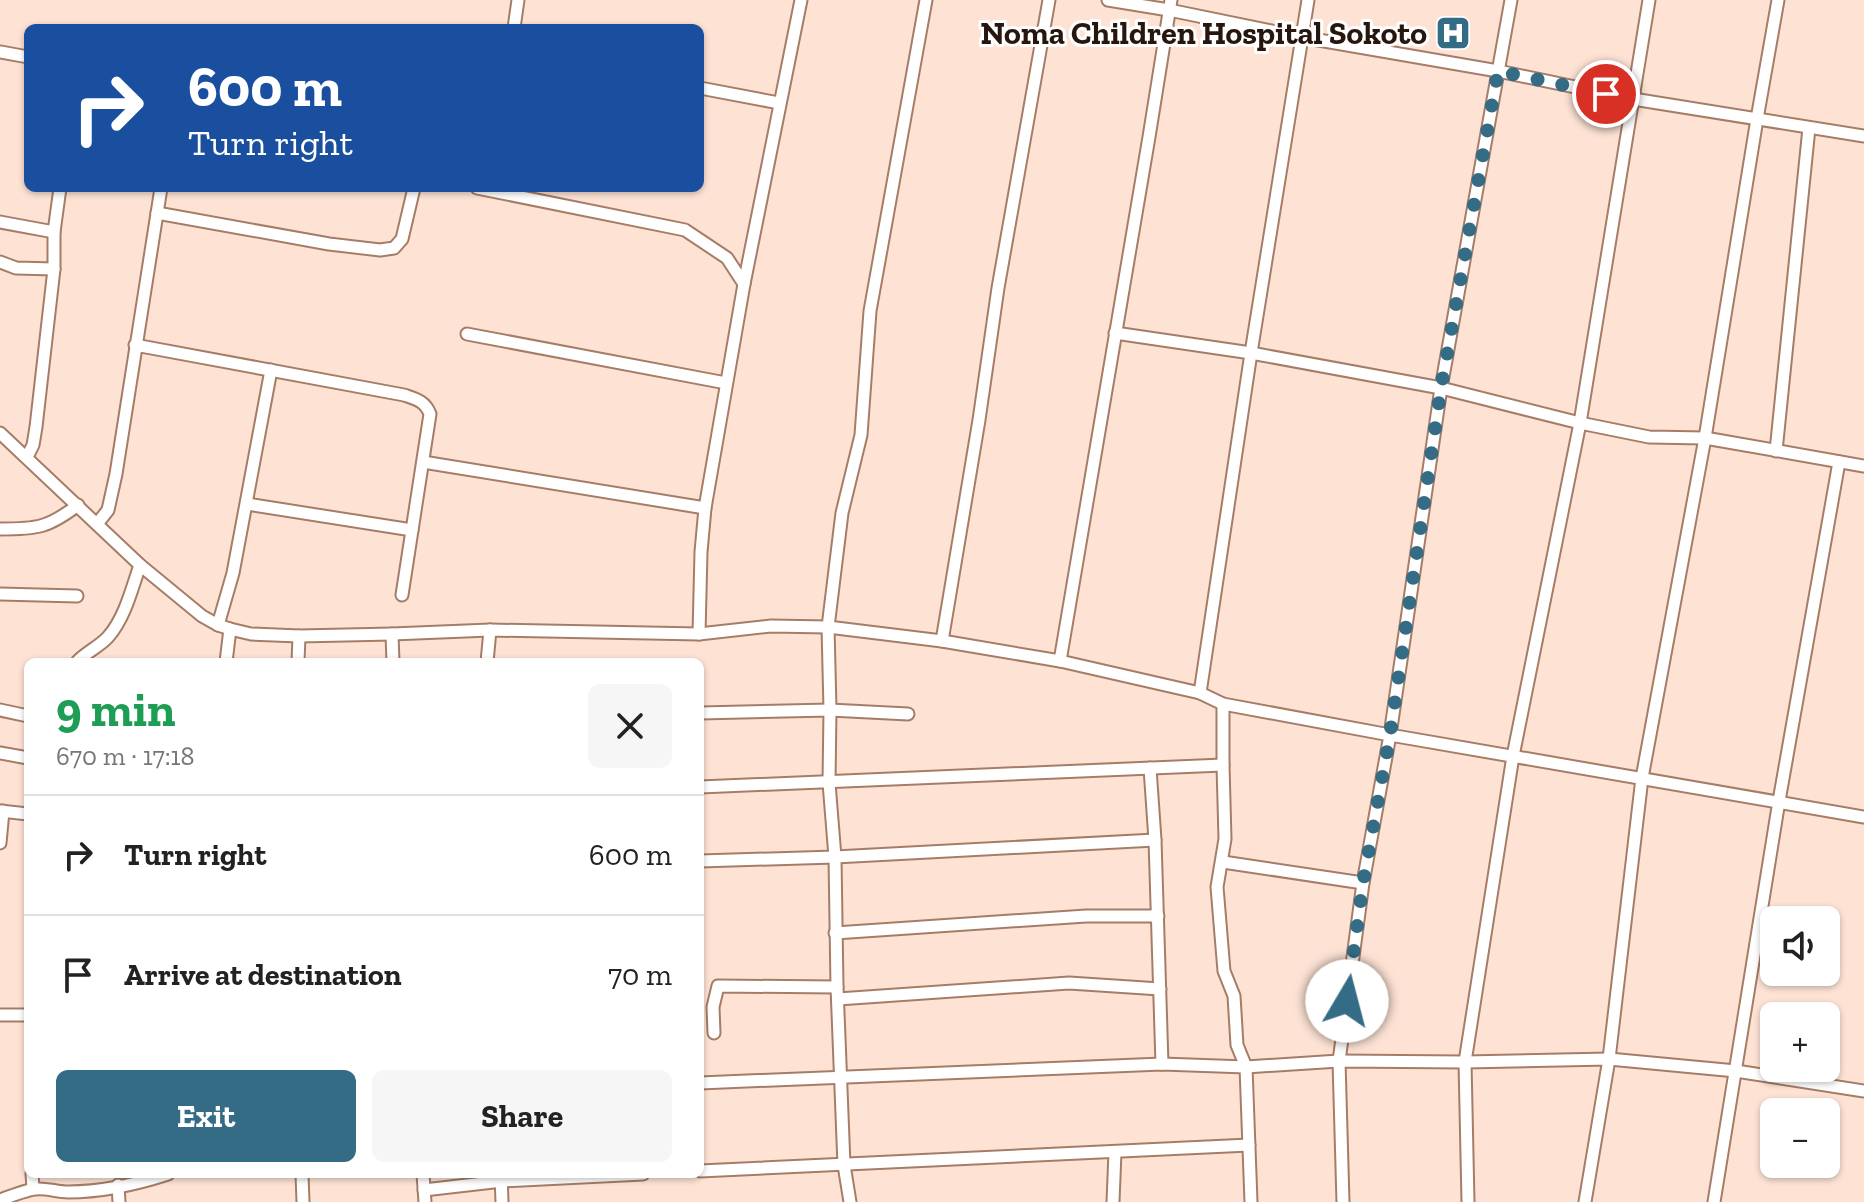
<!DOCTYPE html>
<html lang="en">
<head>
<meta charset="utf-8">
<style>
	:root { --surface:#fff; --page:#f6f6f6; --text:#222; --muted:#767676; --line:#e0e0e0; --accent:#346c86 }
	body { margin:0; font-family:"Zilla Slab",serif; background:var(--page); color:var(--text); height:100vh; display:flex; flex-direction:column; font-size:30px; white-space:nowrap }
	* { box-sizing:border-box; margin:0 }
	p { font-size:26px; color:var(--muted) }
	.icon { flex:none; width:44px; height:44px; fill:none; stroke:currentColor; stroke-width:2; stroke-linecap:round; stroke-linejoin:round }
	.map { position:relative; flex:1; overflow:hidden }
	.details { position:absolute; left:24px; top:658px; width:680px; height:520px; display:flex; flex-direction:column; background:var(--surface); border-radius:12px; box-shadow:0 2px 6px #0004 }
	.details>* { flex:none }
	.top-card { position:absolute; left:24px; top:24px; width:680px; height:168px; border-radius:12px; box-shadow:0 2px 6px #0004; background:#1a4fa0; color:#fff; overflow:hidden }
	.fabs { position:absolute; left:1760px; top:906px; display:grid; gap:16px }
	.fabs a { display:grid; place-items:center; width:80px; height:80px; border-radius:12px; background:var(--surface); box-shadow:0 2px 6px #0004; font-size:40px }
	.pin { position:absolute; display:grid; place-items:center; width:68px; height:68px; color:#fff; margin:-34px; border:4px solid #fff; border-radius:50%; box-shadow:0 2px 8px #0007 }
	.me { position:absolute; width:88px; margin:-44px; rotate:8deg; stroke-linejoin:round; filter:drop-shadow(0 0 6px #0008) }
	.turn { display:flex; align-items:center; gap:28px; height:168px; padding:0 32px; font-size:36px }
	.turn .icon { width:104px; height:104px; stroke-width:2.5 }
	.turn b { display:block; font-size:56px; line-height:68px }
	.round { display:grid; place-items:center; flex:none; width:84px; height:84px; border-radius:12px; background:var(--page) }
	.overview { display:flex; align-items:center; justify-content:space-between; height:136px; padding:0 32px }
	h1 { font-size:48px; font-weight:800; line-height:60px; color:#1e9e55 }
	.button { display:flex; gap:16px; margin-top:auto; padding:16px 32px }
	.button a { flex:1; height:92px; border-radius:12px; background:var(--accent); color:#fff; font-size:32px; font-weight:800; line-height:92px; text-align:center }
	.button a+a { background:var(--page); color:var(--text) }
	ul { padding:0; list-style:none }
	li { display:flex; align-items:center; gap:24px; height:120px; padding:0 32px; border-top:2px solid var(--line) }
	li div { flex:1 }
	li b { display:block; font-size:30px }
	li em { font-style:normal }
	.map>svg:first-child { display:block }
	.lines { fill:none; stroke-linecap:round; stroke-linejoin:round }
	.street-casing { stroke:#a57d67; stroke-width:15 }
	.street { stroke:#fff; stroke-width:11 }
	.route { stroke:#346c86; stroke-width:14; stroke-dasharray:0 25.2 }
	.labels { text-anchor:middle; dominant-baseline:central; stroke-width:6; stroke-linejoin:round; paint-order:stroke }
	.poi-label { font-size:32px; font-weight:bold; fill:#26160e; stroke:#fff; text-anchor:end }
</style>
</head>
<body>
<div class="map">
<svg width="1864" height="1202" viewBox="0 0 1864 1202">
	<rect width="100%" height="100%" fill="#fee3d5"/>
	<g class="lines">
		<g class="street-casing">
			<g id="street">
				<path d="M 1108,0 L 1169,10 L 1301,37 L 1498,71 L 1633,99 L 1864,136"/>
				<path d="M 514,28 L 518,0"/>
				<path d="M 1,52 L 28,57"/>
				<path d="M 700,88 L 779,103"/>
				<path d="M 477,188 L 685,230 L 727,258 L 744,284"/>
				<path d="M 157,213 L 329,244 L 380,250 L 394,248 L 402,239 L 414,188"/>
				<path d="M 0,222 L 54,232"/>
				<path d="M 0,262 L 16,268 L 54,269"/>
				<path d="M 1115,333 L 1251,353 L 1441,388 L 1580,423 L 1649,437 L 1705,438 L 1864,466"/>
				<path d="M 467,334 L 726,383"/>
				<path d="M 135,345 L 404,395 C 416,399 425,401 430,414 L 402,595"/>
				<path d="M 0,433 L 140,565 L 202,616 L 218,625 L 230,629 L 251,634 L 299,636 L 392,634 L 490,630 L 699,634 L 771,626 L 828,627 L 942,641 L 1060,661 L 1200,693 L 1223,704 L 1390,735 L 1864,817"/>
				<path d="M 1776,451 L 1809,128"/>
				<path d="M 27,457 L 33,445 L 36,427 L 54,269 L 54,232 L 60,188"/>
				<path d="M 423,462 L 705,508"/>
				<path d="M 247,504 L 412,530"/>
				<path d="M 97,524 L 108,510 L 116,474 L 161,188"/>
				<path d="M 0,529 C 37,529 48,528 78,505"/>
				<path d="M 0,594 L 77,596"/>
				<path d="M 218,625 L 233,573 L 271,370"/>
				<path d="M 392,634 L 393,662"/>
				<path d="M 699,634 L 701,552 L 705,508 L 744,284 L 801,0"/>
				<path d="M 942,641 L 979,420 L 998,288 L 1049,0"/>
				<path d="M 1060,661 L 1149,137 L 1171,0"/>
				<path d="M 77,662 C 86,652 99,647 108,637 C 125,618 132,588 140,565"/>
				<path d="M 226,662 L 230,629"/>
				<path d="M 298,662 L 299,636"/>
				<path d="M 487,662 L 490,630"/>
				<path d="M 1200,693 L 1251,353 L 1308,0"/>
				<path d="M 1223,704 L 1223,765 L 1225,839 L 1217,887 L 1224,971 L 1234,996 L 1237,1045 L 1246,1067 L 1251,1202"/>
				<path d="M 0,710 L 28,716"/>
				<path d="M 700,713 L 830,710 L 908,714"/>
				<path d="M 0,753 L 28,758"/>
				<path d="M 1150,768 L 1155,840 L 1162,1064"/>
				<path d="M 700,787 L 1223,765"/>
				<path d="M 0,811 L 28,814"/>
				<path d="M 0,843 L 3,811"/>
				<path d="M 700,861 L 835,857 L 1155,840"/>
				<path d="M 1223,862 L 1363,883"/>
				<path d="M 835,933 L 1086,916 L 1158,916"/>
				<path d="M 838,999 L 1069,983 L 1160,989"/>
				<path d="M 0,1015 L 28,1015"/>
				<path d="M 714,1033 L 713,1007 L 718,986 L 837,987"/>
				<path d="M 700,1083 L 1162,1064 L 1246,1067 L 1339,1061 L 1465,1062 L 1609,1059 L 1736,1071 L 1864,1091"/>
				<path d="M 700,1171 L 1249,1145"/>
				<path d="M 32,1174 L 33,1188"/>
				<path d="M 302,1174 L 303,1202"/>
				<path d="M 423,1174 L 425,1202"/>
				<path d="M 501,1175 L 502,1202"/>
				<path d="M 118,1185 L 119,1202"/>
				<path d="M 424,1190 L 502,1181 L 643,1174"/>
				<path d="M 0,1200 C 8,1197 30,1189 36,1189 C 47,1188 57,1192 68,1192 C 100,1192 137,1184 168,1174"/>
				<path d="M 850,1202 L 844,1165 L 837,987 L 835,857 L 829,783 L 830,710 L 828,627 L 842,513 L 861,435 L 870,311 L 926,0"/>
				<path d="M 1113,1202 L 1115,1152"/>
				<path d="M 1343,1202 L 1339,1061 L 1363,883 L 1390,735 L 1441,388 L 1511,0"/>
				<path d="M 1468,1202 L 1465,1062 L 1513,756 L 1580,423 L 1649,0"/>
				<path d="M 1585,1202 L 1609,1059 L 1642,778 L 1705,438 L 1757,119 L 1778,0"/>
				<path d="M 1714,1202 L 1779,801 L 1839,462"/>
			</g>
		</g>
		<use href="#street" class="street"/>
	</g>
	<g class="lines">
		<path class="route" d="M 1347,1001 L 1363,883 L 1390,735 L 1441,388 L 1498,71 L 1606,94"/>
	</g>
	<defs>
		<g id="hospital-square" transform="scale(1.8)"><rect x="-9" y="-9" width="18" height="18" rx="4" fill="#346c86" stroke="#fff"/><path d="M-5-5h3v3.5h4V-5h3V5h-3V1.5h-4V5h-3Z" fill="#fff"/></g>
	</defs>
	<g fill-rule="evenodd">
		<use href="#hospital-square" x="1453" y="33"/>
	</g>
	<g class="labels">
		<g class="poi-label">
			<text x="1427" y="33">Noma Children Hospital Sokoto</text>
		</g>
	</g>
</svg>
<div class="fabs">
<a><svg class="icon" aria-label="sound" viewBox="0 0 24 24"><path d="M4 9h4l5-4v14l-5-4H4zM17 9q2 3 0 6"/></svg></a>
<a>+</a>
<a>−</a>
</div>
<div class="pin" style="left:1606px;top:94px;background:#d93025"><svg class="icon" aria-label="arrive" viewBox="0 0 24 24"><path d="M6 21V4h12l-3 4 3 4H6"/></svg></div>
<svg class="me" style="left:1347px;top:1001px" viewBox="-20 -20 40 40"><circle r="19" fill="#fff"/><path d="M0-13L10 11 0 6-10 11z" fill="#346c86"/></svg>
<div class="top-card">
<div class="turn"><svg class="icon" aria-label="right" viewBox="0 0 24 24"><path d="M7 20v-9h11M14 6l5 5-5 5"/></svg><div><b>600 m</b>Turn right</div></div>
</div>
<section class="details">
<div class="overview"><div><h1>9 min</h1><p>670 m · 17:18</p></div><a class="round"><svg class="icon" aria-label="close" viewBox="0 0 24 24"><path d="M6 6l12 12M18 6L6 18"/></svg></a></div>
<ul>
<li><svg class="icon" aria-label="right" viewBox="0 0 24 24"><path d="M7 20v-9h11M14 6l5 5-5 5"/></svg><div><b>Turn right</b></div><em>600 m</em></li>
<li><svg class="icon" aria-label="arrive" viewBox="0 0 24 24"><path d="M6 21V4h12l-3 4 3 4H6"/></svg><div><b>Arrive at destination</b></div><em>70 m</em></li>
</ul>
<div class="button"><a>Exit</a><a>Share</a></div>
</section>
</div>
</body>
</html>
